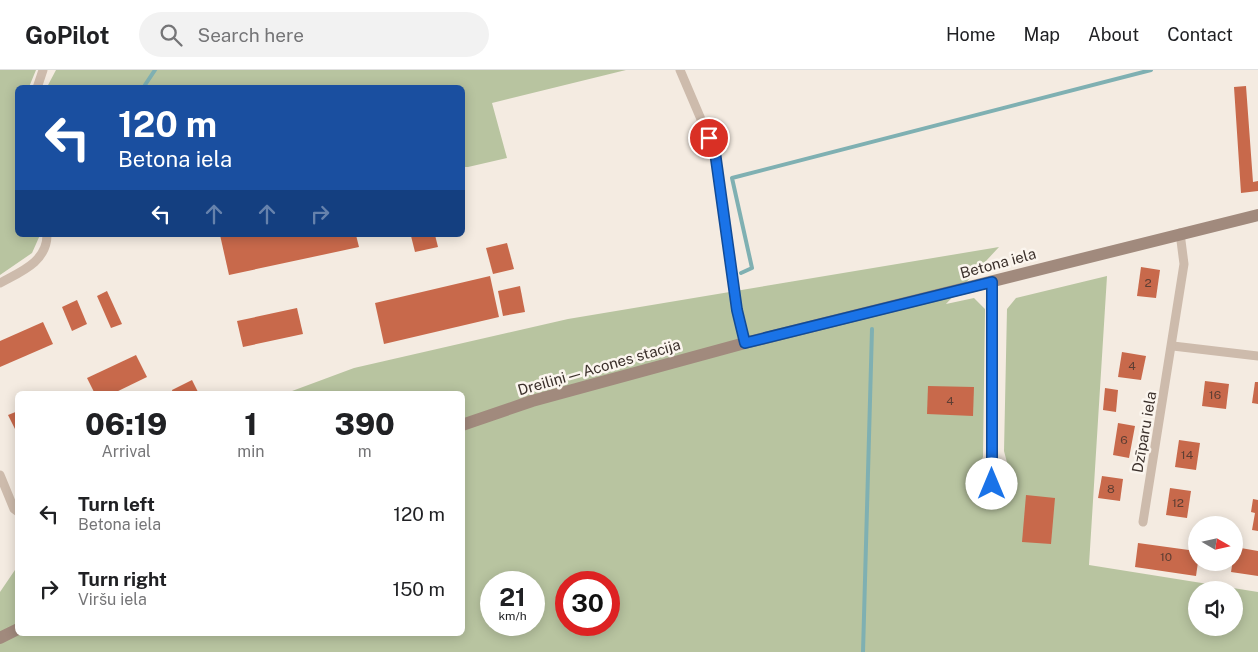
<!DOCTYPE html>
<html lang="en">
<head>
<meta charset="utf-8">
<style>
	:root { --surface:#fff; --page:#f2f2f2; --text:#202124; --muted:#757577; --line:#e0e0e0 }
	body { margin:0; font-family:"Public Sans",sans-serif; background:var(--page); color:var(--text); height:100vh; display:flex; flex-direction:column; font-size:19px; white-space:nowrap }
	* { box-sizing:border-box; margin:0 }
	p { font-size:16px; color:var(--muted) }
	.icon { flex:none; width:28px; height:28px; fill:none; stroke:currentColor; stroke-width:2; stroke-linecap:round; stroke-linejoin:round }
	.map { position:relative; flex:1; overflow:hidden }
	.panel { position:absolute; left:15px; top:321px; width:450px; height:245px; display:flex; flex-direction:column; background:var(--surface); border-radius:8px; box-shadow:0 2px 12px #0003 }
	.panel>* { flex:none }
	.hud { position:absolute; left:15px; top:15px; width:450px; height:152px; border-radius:8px; box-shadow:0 2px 12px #0003; background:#1a4fa0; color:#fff; overflow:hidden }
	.needle { width:32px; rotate:99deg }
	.tools { position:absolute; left:1188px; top:446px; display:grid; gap:10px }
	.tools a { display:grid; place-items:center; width:55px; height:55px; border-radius:50%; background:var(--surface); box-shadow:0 2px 12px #0003; font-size:25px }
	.speed { position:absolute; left:480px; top:501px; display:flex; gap:10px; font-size:25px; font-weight:700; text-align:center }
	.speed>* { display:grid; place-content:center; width:65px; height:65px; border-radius:50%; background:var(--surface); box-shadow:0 2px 12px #0003; line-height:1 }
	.speed small { font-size:12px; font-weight:400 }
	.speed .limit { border:8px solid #d22; background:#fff; color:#111 }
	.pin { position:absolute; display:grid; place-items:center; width:42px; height:42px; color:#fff; margin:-21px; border:2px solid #fff; border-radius:50%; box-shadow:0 1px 5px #0007 }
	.me { position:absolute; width:55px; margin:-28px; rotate:0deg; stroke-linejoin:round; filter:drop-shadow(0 0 4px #0008) }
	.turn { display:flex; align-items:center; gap:18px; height:105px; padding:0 20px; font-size:22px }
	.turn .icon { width:65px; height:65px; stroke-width:2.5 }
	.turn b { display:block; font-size:35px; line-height:42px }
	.lanes { display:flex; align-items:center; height:48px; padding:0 20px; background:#0003; justify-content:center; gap:25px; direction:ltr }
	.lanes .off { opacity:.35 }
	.eta { display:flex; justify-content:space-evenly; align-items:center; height:85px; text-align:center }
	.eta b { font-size:30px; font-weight:800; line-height:35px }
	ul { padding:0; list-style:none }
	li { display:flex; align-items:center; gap:15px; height:75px; padding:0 20px }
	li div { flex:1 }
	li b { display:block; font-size:19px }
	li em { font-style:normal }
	header { display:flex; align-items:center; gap:30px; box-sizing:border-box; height:70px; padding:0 25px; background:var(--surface); border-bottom:1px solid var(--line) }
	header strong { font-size:24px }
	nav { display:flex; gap:28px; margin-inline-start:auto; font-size:18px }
	.search { width:350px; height:45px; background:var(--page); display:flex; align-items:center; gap:12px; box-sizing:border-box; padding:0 18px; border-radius:28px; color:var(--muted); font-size:19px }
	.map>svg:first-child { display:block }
	.green { fill:#b8c4a0; fill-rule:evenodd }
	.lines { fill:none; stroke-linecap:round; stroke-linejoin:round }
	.stream { stroke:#7fb0b2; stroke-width:4 }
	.building { fill:#c8694b }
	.minor { stroke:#cdbbac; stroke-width:9 }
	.secondary { stroke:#a18a7d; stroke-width:12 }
	.route-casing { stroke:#114b97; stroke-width:12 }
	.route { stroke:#1a73e8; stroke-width:9 }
	.labels { text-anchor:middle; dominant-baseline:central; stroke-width:5; stroke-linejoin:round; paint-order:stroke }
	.number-label { font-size:12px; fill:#5e3e33 }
	.street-label { font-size:15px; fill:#3b302b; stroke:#fbf5ee }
</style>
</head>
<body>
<header>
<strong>GoPilot</strong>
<div class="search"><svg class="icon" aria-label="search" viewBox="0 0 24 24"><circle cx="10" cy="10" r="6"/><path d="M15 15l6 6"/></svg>Search here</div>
<nav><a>Home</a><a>Map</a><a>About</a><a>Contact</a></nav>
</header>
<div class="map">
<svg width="1258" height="582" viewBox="0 0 1258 582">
	<rect width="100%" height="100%" fill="#f4ebe1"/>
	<g class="green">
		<path d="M 0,0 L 36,0 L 29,17 L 18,18 L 18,165 L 40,165 L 32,183 L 0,205 Z"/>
		<path d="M 56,0 L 626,0 L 492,33 L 507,88 L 468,97 L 463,97 L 462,18 L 47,17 Z"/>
		<path d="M 999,177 L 946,234 L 974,228 L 985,239 L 983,387 L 967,415 L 989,438 L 994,437 L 1012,412 L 1004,381 L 1007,239 L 1016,228 L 1107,206 L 1089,495 L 1258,522 L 1258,582 L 0,582 L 0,522 L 17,497 L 18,564 L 462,564 L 462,324 L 284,324 L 354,298 L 568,249 ZM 491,512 L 534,512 L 534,555 L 491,555 ZM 566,512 L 609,512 L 609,555 L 566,555 ZM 1196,520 L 1234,520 L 1234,558 L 1196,558 Z"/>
	</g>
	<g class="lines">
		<g class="stream">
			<path d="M 143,18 L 155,0"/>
			<path d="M 741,203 L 752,198 L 732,108 L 1151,0"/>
			<path d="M 863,582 L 872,259"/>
		</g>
	</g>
	<g class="building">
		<path d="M 1246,16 L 1253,112 L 1258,111 L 1258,121 L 1241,123 L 1234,17 Z"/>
		<path d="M 220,165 L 356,165 L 359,177 L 229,205 Z"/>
		<path d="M 417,165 L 435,165 L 438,177 L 415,182 L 411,166 Z"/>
		<path d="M 507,173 L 514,199 L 493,204 L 486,178 Z"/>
		<path d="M 1141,197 L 1160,200 L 1156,228 L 1137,226 Z"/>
		<path d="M 490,206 L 499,247 L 384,274 L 375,233 Z"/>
		<path d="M 520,216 L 525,242 L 503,246 L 498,221 Z"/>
		<path d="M 107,221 L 122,254 L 111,258 L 97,226 Z"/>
		<path d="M 77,230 L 87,254 L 72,261 L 62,237 Z"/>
		<path d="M 297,238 L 303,264 L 243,277 L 237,251 Z"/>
		<path d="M 43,252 L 53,274 L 0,297 L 0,271 Z"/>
		<path d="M 1122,282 L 1146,286 L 1141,310 L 1118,307 Z"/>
		<path d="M 136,285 L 147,307 L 112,324 L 95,324 L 87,308 Z"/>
		<path d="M 192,310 L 199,324 L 173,324 L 172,320 Z"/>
		<path d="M 1205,311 L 1229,314 L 1226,339 L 1202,336 Z"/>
		<path d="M 1255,312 L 1258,312 L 1258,334 L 1252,333 Z"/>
		<path d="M 928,316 L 974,317 L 973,346 L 927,344 Z"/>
		<path d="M 1105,318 L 1118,320 L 1116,342 L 1103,340 Z"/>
		<path d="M 18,341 L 18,365 L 8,345 Z"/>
		<path d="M 1118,353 L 1135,356 L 1129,388 L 1113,385 Z"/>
		<path d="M 1179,370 L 1200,373 L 1196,400 L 1175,397 Z"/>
		<path d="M 1102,406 L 1123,409 L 1120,431 L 1098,428 Z"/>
		<path d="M 1170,418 L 1191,421 L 1187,448 L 1166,445 Z"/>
		<path d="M 1026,425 L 1055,428 L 1051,474 L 1022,472 Z"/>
		<path d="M 1253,429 L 1258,430 L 1258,461 L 1252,460 L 1255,443 L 1251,442 Z"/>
		<path d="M 1138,473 L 1196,481 L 1198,492 L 1196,506 L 1135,497 Z"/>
		<path d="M 1235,477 L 1258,481 L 1258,506 L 1231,502 Z"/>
	</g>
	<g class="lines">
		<g class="minor">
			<path d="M 680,0 L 715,82 L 737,240 L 745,273"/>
			<path d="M 37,18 L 43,0"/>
			<path d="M 0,213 C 20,202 47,192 47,165"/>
			<path d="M 1173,276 L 1258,286"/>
			<path d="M 0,405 L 14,439 L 18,442"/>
			<path d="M 992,414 L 992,212"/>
			<path d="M 1143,452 L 1184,194 L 1180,163"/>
		</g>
		<g class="secondary">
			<path d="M 462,355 L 532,331 L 745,273 L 1258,145"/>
			<path d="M 0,568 L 18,559"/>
		</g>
	</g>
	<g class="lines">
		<g class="route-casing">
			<path id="route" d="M 709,68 L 715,82 L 737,240 L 745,273 L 992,212 L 992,414"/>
		</g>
		<use href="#route" class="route"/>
	</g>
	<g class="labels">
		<g class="number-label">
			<text x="1148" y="213">2</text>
			<text x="1132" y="296">4</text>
			<text x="1215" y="325">16</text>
			<text x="950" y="331">4</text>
			<text x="1124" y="370">6</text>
			<text x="1187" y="385">14</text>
			<text x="1111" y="419">8</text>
			<text x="1178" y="433">12</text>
			<text x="1166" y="487">10</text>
		</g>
		<g class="street-label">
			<text transform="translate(998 193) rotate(-15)">Betona iela</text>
			<text transform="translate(599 297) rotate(-16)">Dreiliņi — Acones stacija</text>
			<text transform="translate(1144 362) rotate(-80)">Dzīparu iela</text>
		</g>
	</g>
</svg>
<div class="tools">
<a><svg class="needle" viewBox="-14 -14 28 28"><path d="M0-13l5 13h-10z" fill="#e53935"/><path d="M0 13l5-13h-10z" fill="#757577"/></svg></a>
<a><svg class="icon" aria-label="sound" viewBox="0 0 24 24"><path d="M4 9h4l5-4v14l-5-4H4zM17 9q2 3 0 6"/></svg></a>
</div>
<div class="speed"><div>21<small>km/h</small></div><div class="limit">30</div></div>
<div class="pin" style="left:709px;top:68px;background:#d93025"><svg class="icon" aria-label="arrive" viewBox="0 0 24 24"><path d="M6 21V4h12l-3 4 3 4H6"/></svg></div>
<svg class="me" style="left:992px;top:414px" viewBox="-20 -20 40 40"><circle r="19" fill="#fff"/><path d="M0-13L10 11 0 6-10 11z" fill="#1a73e8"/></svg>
<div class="hud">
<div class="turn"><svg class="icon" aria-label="left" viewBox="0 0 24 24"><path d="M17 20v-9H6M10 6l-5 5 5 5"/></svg><div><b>120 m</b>Betona iela</div></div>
<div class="lanes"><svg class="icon" aria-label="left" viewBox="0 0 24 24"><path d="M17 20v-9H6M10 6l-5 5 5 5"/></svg><svg class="icon off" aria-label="ahead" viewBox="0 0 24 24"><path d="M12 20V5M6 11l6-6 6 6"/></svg><svg class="icon off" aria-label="ahead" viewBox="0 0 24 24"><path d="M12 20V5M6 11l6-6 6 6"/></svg><svg class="icon off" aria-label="right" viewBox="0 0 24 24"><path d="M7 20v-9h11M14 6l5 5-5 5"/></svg></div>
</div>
<section class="panel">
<div class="eta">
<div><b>06:19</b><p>Arrival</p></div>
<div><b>1</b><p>min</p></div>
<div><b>390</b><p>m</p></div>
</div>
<ul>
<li><svg class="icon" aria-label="left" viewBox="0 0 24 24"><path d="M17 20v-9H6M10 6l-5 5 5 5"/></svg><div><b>Turn left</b><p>Betona iela</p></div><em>120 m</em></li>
<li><svg class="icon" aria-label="right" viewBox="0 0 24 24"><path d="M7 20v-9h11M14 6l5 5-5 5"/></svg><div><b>Turn right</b><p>Viršu iela</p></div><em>150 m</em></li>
</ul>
</section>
</div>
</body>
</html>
